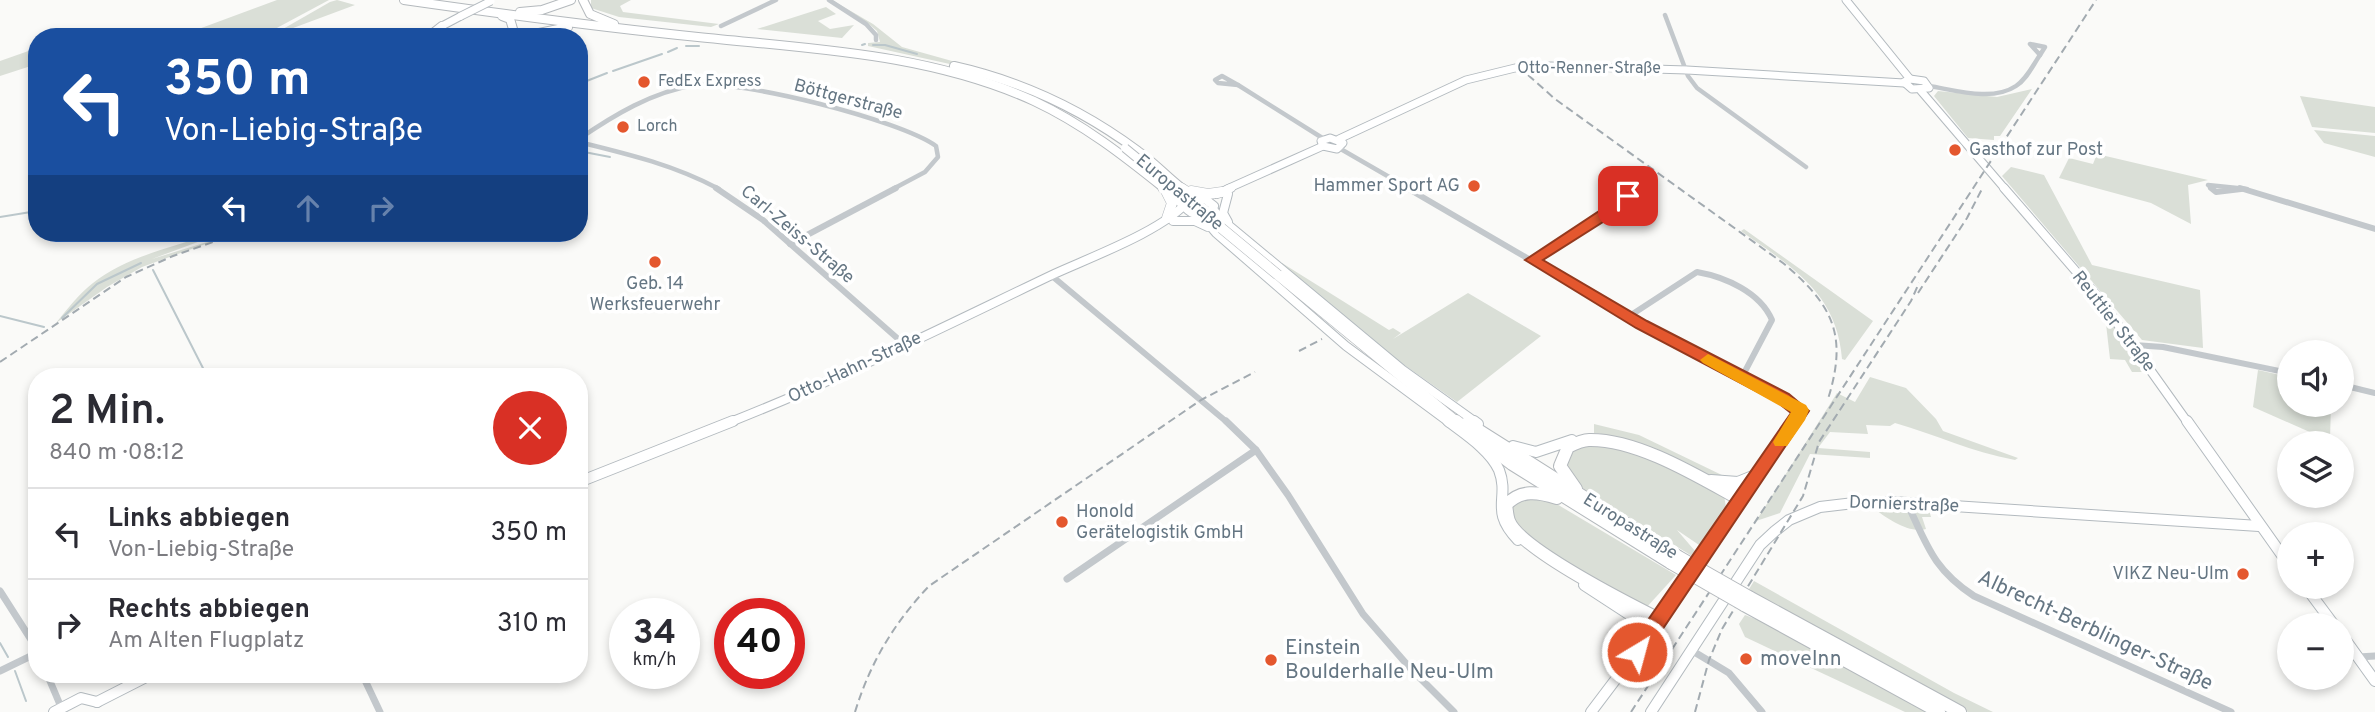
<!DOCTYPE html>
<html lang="de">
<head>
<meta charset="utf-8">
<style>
	:root { --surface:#fff; --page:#f7f7f7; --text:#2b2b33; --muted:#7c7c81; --line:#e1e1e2 }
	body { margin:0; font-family:Overpass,sans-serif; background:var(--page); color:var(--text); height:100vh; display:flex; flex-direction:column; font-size:26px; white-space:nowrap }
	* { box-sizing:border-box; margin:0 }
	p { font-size:23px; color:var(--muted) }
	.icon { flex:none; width:38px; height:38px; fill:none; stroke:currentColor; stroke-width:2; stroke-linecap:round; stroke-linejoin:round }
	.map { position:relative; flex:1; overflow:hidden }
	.side { position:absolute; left:28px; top:368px; width:560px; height:315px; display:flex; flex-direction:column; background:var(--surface); border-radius:28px; box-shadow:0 4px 10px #0003 }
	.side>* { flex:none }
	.guide { position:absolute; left:28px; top:28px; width:560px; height:214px; border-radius:28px; box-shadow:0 4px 10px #0003; background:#1a4fa0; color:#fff; overflow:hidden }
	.controls { position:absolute; left:2277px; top:340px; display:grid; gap:14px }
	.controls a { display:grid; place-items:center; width:77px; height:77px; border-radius:50%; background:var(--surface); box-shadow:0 4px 10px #0003; font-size:35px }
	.speed { position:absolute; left:609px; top:598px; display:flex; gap:14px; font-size:35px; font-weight:700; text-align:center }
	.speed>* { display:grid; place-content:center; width:91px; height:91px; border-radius:50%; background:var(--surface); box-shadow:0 4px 10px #0003; line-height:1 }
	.speed small { font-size:18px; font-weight:400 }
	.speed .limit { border:10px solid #d22; background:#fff; color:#111 }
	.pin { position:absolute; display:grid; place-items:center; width:60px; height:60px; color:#fff; margin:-30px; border-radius:14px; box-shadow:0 4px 10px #0006 }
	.me { position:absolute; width:77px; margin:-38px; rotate:37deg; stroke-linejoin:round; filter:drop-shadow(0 0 5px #0008) }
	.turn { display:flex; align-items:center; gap:24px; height:147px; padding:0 21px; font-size:32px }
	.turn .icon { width:91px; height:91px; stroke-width:2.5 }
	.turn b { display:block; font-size:49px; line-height:60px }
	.lanes { display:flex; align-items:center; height:66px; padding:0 21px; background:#0003; justify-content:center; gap:35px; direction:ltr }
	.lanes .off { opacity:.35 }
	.round { display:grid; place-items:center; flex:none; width:74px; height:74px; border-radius:37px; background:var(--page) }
	.headline { display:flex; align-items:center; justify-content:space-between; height:119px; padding:0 21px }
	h1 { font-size:42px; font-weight:600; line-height:52px }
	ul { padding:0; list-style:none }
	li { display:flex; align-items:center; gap:21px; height:91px; padding:0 21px; border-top:2px solid var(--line) }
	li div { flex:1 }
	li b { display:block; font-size:26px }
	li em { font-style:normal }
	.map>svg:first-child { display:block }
	.green { fill:#dadfd7 }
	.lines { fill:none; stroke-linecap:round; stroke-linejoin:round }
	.stream { stroke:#bbc7cb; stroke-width:2 }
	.secondary-far2-casing { stroke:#b3babf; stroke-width:9 }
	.secondary-far1-casing { stroke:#b3babf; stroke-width:10 }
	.secondary-casing { stroke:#b3babf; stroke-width:12 }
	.highway-far2-casing { stroke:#b4b9bd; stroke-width:10 }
	.highway-far1-casing { stroke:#b4b9bd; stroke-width:11 }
	.highway-casing { stroke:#b4b9bd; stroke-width:14 }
	.street-far2 { stroke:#c3c8cc; stroke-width:4.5 }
	.street-far1 { stroke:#c3c8cc; stroke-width:6 }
	.street { stroke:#c3c8cc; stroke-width:7 }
	.secondary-far2 { stroke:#fff; stroke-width:7 }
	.secondary-far1 { stroke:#fff; stroke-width:8 }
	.secondary { stroke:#fff; stroke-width:10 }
	.highway-far2 { stroke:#fff; stroke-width:8 }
	.highway-far1 { stroke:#fff; stroke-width:10 }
	.highway { stroke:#fff; stroke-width:12 }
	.rail { stroke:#a2aab0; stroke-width:2; stroke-dasharray:8 4.5; stroke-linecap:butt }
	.secondary-bridge-casing { stroke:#b3babf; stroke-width:9; stroke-linecap:butt }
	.highway-bridge-far2-casing { stroke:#b4b9bd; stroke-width:10; stroke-linecap:butt }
	.highway-bridge-far1-casing { stroke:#b4b9bd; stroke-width:11; stroke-linecap:butt }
	.highway-bridge-casing { stroke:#b4b9bd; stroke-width:14; stroke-linecap:butt }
	.secondary-bridge { stroke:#fff; stroke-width:7 }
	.highway-bridge-far2 { stroke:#fff; stroke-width:8 }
	.highway-bridge-far1 { stroke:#fff; stroke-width:10 }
	.highway-bridge { stroke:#fff; stroke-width:12 }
	.route { fill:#e4572e; stroke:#94391e; stroke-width:2 }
	.slow { fill:#f59e0b }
	.poi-dot { fill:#e4572e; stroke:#fff; stroke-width:2.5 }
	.labels { text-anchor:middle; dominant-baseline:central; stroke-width:7; stroke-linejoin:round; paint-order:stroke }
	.far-street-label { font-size:16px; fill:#657683; stroke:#fff }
	.far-poi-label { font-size:16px; fill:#657683; stroke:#fff; text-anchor:start }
	.street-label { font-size:18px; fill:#657683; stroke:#fff }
	.poi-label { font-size:18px; fill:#657683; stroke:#fff; text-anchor:start }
	.near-street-label { font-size:21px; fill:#657683; stroke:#fff }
	.near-poi-label { font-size:21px; fill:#657683; stroke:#fff; text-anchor:start }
</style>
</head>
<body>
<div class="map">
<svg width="2375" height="712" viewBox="0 0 2375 712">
	<rect width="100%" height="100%" fill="#fafaf8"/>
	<g class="green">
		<path d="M 277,0 L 329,0 L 260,37 L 177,37 Z"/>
		<path d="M 337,0 L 355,5 L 269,37 L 330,2 Z"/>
		<path d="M 591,0 L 631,0 L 620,6 L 623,12 L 719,24 L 711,27 L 619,17 L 591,8 Z"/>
		<path d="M 832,0 L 873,24 L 902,47 L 970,66 L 1065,101 L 968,68 L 868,46 L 868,43 L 880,42 L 877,31 L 870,25 Z"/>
		<path d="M 826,7 L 836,14 L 818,21 L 830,29 L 854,25 L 842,38 L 757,29 Z"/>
		<path d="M 37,48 L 37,64 L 0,76 L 0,61 Z"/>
		<path d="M 2032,89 L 2000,136 L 1994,136 L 1994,140 L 1968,138 L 1934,96 L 1938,91 L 1997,97 Z"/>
		<path d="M 2300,96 L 2375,107 L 2375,133 L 2312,127 Z"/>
		<path d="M 2314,130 L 2375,136 L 2375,157 L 2324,143 Z"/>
		<path d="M 2097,154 L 2208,180 L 2188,185 L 2191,224 L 2151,203 L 2059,178 L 2069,158 L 2093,164 Z"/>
		<path d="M 2011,167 L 2044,175 L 2092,265 L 2200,290 L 2203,348 L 2142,340 L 2002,176 Z"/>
		<path d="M 1744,229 L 1873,321 L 1845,360 L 1842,359 C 1837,292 1790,266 1741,231 Z"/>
		<path d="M 213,233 L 222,233 L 152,259 L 236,233 L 142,267 L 107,287 L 56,323 C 68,308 79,294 93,283 C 125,257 174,247 213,233 Z"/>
		<path d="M 1282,263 L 1389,330 L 1393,328 L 1401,333 L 1393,339 L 1468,293 L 1541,336 L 1457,402 L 1380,348 L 1280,264 Z"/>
		<path d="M 2105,315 L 2145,372 L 2132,372 L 2125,360 L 2110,359 Z"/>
		<path d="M 2258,370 L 2289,377 L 2289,404 L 2331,404 L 2330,441 L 2253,407 Z"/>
		<path d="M 1870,377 L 1906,388 L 1936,419 L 1943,431 L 2018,458 L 2015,460 C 1971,452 1937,435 1895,423 L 1890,426 L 1866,425 L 1868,434 L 1830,432 L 1818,448 L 1870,452 L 1870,458 L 1810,454 L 1780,513 L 1756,521 L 1837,393 L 1855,402 Z"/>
		<path d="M 1594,424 L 1639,435 L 1728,478 C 1680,473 1642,438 1594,433 Z"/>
		<path d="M 1584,443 L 1619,445 L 1679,472 L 1724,496 L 1726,507 L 1699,545 L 1677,530 L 1695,551 L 1692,556 L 1576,484 L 1565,470 L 1565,456 Z"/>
		<path d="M 1533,497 L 1555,503 L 1676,575 L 1646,608 L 1553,556 L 1515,526 L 1510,509 L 1514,501 Z"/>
		<path d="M 1872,507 L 1929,510 L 1931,517 L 1922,517 L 1926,529 C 1908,534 1885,517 1872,507 Z"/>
		<path d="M 1754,581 L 1954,693 L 1993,712 L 1968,712 L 1746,594 Z"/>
		<path d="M 1745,615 L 1766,623 L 1929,712 L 1905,712 L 1745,637 L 1739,624 Z"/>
	</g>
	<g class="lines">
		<g class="stream">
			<path d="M 862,45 L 865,44"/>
			<path d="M 873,45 L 885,45 L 917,54"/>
			<path d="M 686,46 L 699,46"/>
			<path d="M 668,52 L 677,48"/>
			<path d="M 613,71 L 662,54"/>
			<path d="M 579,84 L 607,73"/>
			<path d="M 579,151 L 610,157"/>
			<path d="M 0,217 L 37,211"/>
			<path d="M 153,270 L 207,376"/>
			<path d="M 0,316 L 44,327"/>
			<path d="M 62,318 L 97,284 L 141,263"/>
			<path d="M 0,643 L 8,657"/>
			<path d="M 15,671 L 26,701"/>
		</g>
		<g class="secondary-far2-casing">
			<g id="secondary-far2">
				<path d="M 1846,0 L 1910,79"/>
				<path d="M 442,26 L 461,16"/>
				<path d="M 1910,79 L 1924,81 L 1929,88 L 1912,89 L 1904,82 Z"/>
				<path d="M 1921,91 L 2005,189"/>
				<path d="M 1330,138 L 1343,143 L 1337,149 L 1323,146 L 1321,141 Z"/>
				<path d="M 1339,139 L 1466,80 L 1515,68 L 1551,66 L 1687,70 L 1904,83"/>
				<path d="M 1227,189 L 1323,146"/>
			</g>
		</g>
		<g class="secondary-far1-casing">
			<g id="secondary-far1">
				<path d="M 2004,188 L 2099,298 L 2188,423"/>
				<path d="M 1217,194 L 1231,188"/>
				<path d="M 1228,194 L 1223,213 L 1228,222"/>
				<path d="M 1213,209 L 1220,218 L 1403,370 L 1477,423"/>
				<path d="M 1204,219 L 1216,233 L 1346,346 L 1450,423"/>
				<path d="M 1173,221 L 1195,221 L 1208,227"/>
				<path d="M 728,423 C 840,379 947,325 1054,274 C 1091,257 1165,230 1189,200 L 1205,199 L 1214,206 L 1210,212 C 1200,216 1192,216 1185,207"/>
			</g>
		</g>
		<g class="secondary-casing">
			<g id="secondary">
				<path d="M 1448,421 C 1465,434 1490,450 1499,470 C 1510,499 1489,510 1518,540"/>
				<path d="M 1474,421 L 1478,424"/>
				<path d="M 2187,421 L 2289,565"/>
				<path d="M 1513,446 L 1536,452 L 1572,440"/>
				<path d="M 1711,480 L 1738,482 L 1760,473"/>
				<path d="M 579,482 L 733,421"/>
				<path d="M 1584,585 L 1653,630"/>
				<path d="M 2305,586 L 2334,625"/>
				<path d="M 2342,635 L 2375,681"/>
				<path d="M 97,702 L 152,674"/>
				<path d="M 54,712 L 81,698 L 97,702"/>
				<path d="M 1591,712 L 1653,630 L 1745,494 L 1729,488"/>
				<path d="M 1651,712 L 1760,545 L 1775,531 L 1789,520 L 1820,507 L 1854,503 L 1892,502 L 2259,526"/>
			</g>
		</g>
		<g class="highway-far2-casing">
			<g id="highway-far2">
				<path d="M 404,0 C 502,14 600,27 698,37 C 812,49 929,53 1034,101 C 1083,124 1124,156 1165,189"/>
				<path d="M 583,0 L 590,14 L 614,24"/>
				<path d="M 520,12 L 542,10 L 571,0"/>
				<path d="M 502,16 L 510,19 L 513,29 L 506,37"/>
				<path d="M 428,37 L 442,26"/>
				<path d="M 520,37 L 568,27"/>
				<path d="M 954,66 C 1021,81 1083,110 1138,151 C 1154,162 1167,177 1183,189"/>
			</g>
		</g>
		<g class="highway-far1-casing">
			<g id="highway-far1">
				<path d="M 1163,188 L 1185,205"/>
				<path d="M 1181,188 L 1197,198"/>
				<path d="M 1166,191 L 1172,203 L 1167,218"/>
				<path d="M 1191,191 L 1208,194 L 1222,192"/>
				<path d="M 1278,275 L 1458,423"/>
			</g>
		</g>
		<g class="highway-casing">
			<g id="highway">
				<path d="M 1456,421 L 1512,464 L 1671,563"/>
				<path d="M 1467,423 L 1677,556"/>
				<path d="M 1576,489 L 1560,466 L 1568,447 C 1574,444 1582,440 1589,440 C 1638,439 1699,477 1741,500"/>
				<path d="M 1557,498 C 1538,492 1521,489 1506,505 C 1507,510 1507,516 1509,521 C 1520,549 1631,605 1661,620"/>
				<path d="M 1749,597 L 1960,712"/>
				<path d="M 1744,605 L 1939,712"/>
			</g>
		</g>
		<g class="street-far2">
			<path d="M 829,0 L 866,24 L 876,35 L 876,40"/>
			<path d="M 1665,15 L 1688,76 L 1697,88 L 1806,167"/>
			<path d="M 721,26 L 776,0"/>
			<path d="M 2030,44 L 2045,47 L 2040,55 Z"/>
			<path d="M 1222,76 L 1238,85 L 1218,83 L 1215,80 Z"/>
			<path d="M 1238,85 L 1324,139"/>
			<path d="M 1929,86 C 1955,90 1992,102 2016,86 C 2027,79 2033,65 2040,55"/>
			<path d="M 579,139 C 614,115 652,92 695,85 C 738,79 900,120 936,146 L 938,157 L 925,172 L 893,189"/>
			<path d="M 579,142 C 628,154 674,165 719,189"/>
			<path d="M 1339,148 L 1410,189"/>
			<path d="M 2213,189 L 2208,185 L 2247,189"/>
		</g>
		<g class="street-far1">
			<path d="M 716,188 L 763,220 L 905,345"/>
			<path d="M 1407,188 L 1642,325 L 1800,410 L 1795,423"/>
			<path d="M 2211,188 L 2216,192 L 2241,189"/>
			<path d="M 2240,188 L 2375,229"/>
			<path d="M 1620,194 L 1627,196 L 1628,200 L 1619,206 L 1613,197 Z"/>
			<path d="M 790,244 L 896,188"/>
			<path d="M 1533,260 L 1619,206"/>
			<path d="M 1052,276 L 1228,423"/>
			<path d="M 1628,317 L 1697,272 C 1725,277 1760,292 1772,320 L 1742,377"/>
			<path d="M 2134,345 L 2163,347 L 2289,373"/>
			<path d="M 2342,385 L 2375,393"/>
		</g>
		<g class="street">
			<path d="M 1226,421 L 1256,450 L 1288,495 L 1363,614 L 1410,668 L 1454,712"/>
			<path d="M 1745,494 L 1796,421"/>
			<path d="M 1907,503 C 1927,545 1933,569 1974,596 L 2231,712"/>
			<path d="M 1067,579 L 1256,450"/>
			<path d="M 0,591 L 37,649"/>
			<path d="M 1691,650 L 1729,673 L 1762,712"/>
			<path d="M 2358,657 L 2375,656"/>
			<path d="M 0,671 L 37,653"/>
			<path d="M 47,674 L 61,707"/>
			<path d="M 362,674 L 380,712"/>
		</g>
		<use href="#secondary-far2" class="secondary-far2"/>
		<use href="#secondary-far1" class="secondary-far1"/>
		<use href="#secondary" class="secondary"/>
		<use href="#highway-far2" class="highway-far2"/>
		<use href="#highway-far1" class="highway-far1"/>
		<use href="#highway" class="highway"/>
		<g class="rail">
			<path d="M 1528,75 L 1555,99 L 1783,263 C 1833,305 1848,335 1828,399"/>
			<path d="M 1918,293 L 1967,218 L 1982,189"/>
			<path d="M 1299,351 L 1322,339"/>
			<path d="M 0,362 L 126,277 L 173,256 L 239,233"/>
			<path d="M 855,712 C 870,663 894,623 929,586 L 1201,400 L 1255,372"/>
			<path d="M 1631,712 L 2096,0"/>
			<path d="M 1695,712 L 1709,660 L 1722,629 L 1803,496 L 1819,442 L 1911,301 L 1919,283"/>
		</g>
		<g class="secondary-bridge-casing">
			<path id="secondary-bridge" d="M 461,16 L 491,1"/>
		</g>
		<g class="highway-bridge-far2-casing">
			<path id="highway-bridge-far2" d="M 1125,148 L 1175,189"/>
		</g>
		<g class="highway-bridge-far1-casing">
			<path id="highway-bridge-far1" d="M 1173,188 L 1278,275"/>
		</g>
		<g class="highway-bridge-casing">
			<g id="highway-bridge">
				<path d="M 1677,556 L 1749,597"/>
				<path d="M 1671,563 L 1744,605"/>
			</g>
		</g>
		<use href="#secondary-bridge" class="secondary-bridge"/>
		<use href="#highway-bridge-far2" class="highway-bridge-far2"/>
		<use href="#highway-bridge-far1" class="highway-bridge-far1"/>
		<use href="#highway-bridge" class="highway-bridge"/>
	</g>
	<path class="route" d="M 1628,192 L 1634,196 L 1633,203 L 1543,260 L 1647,321 L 1789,394 L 1809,411 L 1644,657 L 1637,660 L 1630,657 L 1627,652 L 1630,646 L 1791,413 L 1777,402 L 1636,328 L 1525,260 Z"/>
	<path class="slow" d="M 1708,354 L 1806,405 L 1809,410 L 1805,420 L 1787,446 L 1775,446 L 1773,442 L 1791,412 L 1703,363 L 1700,360 Z"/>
	<g class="poi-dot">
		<circle cx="644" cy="82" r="7"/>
		<circle cx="623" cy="127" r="7"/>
		<circle cx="1955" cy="150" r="7"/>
		<circle cx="1474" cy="186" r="7"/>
		<circle cx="655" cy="262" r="7"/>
		<circle cx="1062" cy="522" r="7"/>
		<circle cx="2243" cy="574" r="7"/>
		<circle cx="1746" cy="659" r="7"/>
		<circle cx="1271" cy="660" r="7"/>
	</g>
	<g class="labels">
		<g class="far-street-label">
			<text x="1589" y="69">Otto-Renner-Straße</text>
		</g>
		<g class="far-poi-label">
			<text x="658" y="82">FedEx Express</text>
			<text x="637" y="127">Lorch</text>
		</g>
		<g class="street-label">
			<text transform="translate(848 100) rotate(15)">Böttgerstraße</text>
			<text transform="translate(1179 193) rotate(40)">Europastraße</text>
			<text transform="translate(797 235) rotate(40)">Carl-Zeiss-Straße</text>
			<text transform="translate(2113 322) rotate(52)">Reuttier Straße</text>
			<text transform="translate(855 368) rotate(-25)">Otto-Hahn-Straße</text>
			<text transform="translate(1904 505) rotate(2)">Dornierstraße</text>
			<text transform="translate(1630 527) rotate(32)">Europastraße</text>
		</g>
		<g class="poi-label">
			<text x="1969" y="150">Gasthof zur Post</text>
			<text x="1460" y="186" text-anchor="end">Hammer Sport AG</text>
			<text x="655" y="284" text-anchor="middle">Geb. 14<tspan x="655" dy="21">Werksfeuerwehr</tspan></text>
			<text x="1076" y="512">Honold<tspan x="1076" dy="21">Gerätelogistik GmbH</tspan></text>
			<text x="2229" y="574" text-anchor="end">VIKZ Neu-Ulm</text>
		</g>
		<g class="near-street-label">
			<text transform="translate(2095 631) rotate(25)">Albrecht-Berblinger-Straße</text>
		</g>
		<g class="near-poi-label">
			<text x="1285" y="648">Einstein<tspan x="1285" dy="24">Boulderhalle Neu-Ulm</tspan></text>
			<text x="1760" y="659">moveInn</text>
		</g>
	</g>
</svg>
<div class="controls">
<a><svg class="icon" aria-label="sound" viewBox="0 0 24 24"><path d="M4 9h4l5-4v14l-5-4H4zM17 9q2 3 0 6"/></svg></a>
<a><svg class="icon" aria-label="layers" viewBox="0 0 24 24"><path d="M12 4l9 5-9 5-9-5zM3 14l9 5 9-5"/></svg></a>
<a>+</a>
<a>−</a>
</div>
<div class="speed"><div>34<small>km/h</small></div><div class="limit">40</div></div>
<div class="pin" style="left:1628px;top:196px;background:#d93025"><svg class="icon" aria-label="arrive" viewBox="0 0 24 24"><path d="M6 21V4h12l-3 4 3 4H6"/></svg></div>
<svg class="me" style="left:1637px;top:652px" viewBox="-20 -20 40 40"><circle r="17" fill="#e4572e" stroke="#fff" stroke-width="3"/><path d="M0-11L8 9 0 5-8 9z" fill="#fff"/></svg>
<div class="guide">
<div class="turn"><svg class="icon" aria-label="left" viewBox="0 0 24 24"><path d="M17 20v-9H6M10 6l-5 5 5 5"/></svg><div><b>350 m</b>Von-Liebig-Straße</div></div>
<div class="lanes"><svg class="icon" aria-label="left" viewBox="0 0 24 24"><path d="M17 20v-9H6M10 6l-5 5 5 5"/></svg><svg class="icon off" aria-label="ahead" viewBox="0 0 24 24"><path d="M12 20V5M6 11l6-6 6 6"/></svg><svg class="icon off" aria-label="right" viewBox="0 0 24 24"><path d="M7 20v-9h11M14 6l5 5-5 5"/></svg></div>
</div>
<section class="side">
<div class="headline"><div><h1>2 Min.</h1><p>840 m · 08:12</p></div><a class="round" style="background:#d93025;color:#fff"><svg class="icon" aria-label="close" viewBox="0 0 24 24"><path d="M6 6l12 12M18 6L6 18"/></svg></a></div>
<ul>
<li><svg class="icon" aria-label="left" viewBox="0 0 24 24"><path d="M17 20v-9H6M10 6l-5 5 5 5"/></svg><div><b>Links abbiegen</b><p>Von-Liebig-Straße</p></div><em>350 m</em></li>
<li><svg class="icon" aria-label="right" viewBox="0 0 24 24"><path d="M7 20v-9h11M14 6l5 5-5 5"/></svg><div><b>Rechts abbiegen</b><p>Am Alten Flugplatz</p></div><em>310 m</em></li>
</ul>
</section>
</div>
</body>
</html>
